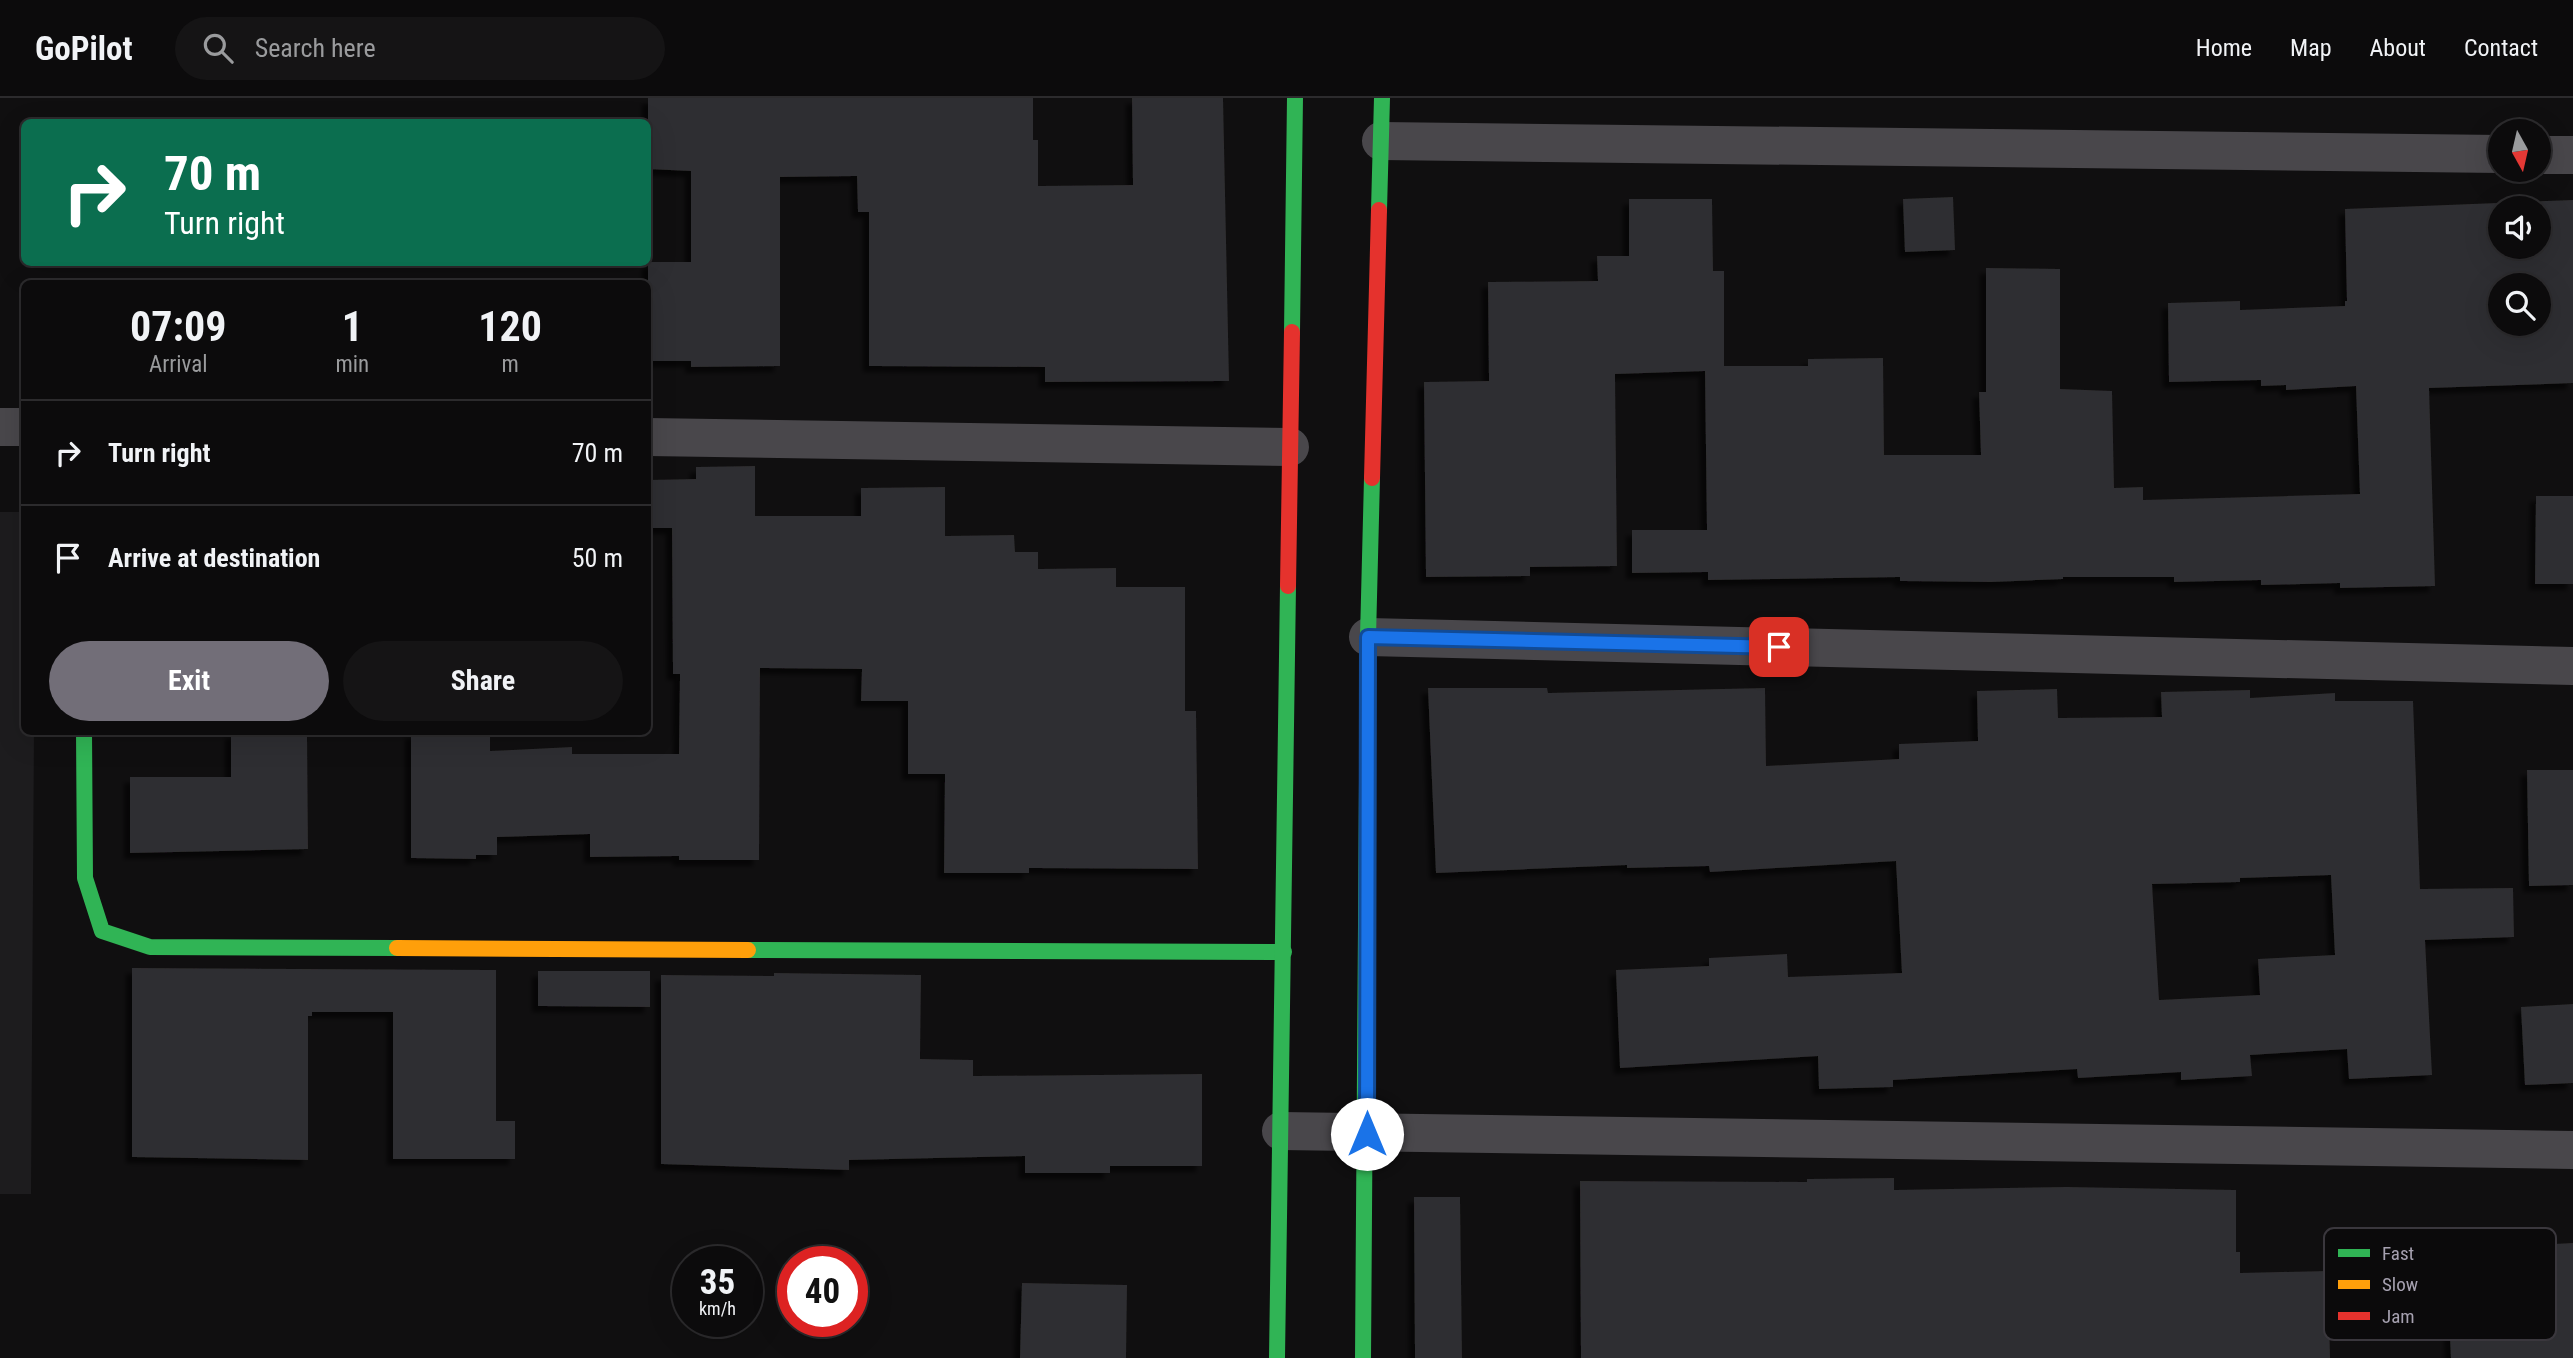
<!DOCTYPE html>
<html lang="en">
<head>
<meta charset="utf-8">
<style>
	:root { --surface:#0c0b0c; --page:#151415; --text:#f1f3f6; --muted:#9a9b9d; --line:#2c2b2d; --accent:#726e78 }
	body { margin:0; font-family:"Roboto Condensed",sans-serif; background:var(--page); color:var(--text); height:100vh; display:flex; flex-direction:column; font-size:26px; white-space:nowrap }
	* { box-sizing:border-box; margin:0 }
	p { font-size:23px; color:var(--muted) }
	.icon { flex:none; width:38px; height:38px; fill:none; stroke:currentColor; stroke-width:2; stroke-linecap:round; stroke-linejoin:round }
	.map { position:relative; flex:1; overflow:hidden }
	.sheet { position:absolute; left:21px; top:182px; width:630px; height:455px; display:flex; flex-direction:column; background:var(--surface); border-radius:10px; box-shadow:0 7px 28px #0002,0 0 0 2px var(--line) }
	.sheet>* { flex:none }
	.banner { position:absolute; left:21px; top:21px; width:630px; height:147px; border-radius:10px; box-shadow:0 7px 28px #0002,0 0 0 2px var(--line); background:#0b6e4f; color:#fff; overflow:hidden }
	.needle { width:46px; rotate:172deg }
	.controls { position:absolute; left:2488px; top:21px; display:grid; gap:14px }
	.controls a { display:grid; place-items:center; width:63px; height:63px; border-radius:50%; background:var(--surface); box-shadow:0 7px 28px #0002,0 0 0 2px var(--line); font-size:35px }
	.speed { position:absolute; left:672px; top:1148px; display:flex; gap:14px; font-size:35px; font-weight:700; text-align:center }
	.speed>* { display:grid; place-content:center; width:91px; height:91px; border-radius:50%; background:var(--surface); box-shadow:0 7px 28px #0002,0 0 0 2px var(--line); line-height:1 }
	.speed small { font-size:18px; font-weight:400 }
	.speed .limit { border:10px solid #d22; background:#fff; color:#111 }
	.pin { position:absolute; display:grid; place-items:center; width:60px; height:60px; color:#fff; margin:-30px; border-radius:14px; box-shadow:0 4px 10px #0006 }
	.me { position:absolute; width:77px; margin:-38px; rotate:0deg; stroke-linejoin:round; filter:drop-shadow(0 0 5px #0008) }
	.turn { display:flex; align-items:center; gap:24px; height:147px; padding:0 28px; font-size:32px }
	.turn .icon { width:91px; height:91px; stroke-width:2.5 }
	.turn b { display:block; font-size:49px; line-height:60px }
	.eta { display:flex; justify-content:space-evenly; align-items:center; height:119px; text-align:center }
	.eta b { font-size:42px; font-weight:700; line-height:49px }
	.button { display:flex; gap:14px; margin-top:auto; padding:14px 28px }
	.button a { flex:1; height:80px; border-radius:42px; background:var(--accent); color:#fff; font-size:28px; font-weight:700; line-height:80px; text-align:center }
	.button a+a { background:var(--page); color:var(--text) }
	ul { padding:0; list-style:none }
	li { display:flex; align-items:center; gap:21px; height:105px; padding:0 28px; border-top:2px solid var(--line) }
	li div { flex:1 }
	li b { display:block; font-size:26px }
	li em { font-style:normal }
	header { display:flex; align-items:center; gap:42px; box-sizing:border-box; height:98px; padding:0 35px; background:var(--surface); border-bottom:2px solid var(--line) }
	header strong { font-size:33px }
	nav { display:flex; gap:38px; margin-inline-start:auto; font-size:24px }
	.search { width:490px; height:63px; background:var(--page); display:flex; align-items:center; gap:18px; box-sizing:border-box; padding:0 24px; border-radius:38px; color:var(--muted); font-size:26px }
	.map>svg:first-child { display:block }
	.built { fill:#1d1c1e }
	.building { fill:#2f2e30; fill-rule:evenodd; filter:url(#shadow) }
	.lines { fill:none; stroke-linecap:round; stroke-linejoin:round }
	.street { stroke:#49474b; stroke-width:38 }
	.fast { stroke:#30b455; stroke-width:16 }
	.slow { stroke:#ff9f0a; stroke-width:16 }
	.jam { stroke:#e5322d; stroke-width:16 }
	.route-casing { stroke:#114b97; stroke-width:18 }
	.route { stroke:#1a73e8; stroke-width:12 }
	.key { fill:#0b0a0b; stroke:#3a373d; stroke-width:2 }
	.key-label { font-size:19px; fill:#a6a1b0 }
</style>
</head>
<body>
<header>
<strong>GoPilot</strong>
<div class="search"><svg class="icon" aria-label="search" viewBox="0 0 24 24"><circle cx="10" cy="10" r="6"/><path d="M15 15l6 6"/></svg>Search here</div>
<nav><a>Home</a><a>Map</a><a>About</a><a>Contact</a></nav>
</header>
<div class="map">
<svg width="2573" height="1260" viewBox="0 0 2573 1260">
	<defs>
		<filter id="shadow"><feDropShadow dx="-6" dy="6" stdDeviation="2" flood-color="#0009"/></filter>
	</defs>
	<rect width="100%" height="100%" fill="#100f10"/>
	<path class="built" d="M 0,414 L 24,414 L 24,634 L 34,634 L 31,1096 L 0,1096 Z"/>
	<g class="building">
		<path d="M 648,0 L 1033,0 L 1033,42 L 1038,42 L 1038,88 L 1133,87 L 1132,0 L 1223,0 L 1229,283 L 1045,284 L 1045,269 L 869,268 L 869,114 L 858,114 L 857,78 L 780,79 L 780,268 L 691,269 L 691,263 L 648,263 L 648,164 L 691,164 L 691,73 L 648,71 Z"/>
		<path d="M 1953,99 L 1955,152 L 1905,154 L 1903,101 Z"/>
		<path d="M 1629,101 L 1712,101 L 1713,173 L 1724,173 L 1724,268 L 1808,268 L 1808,261 L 1883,260 L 1884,357 L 1981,357 L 1979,294 L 1986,294 L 1986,170 L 2060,171 L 2060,291 L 2112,293 L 2114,390 L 2143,389 L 2143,402 L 2360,396 L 2356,288 L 2286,292 L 2286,287 L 2261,288 L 2261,282 L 2169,284 L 2168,205 L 2240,203 L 2240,212 L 2345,208 L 2345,203 L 2347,203 L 2345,111 L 2573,102 L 2573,285 L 2429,290 L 2435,488 L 2340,490 L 2340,485 L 2261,487 L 2261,482 L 2174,484 L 2174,479 L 2063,479 L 2063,481 L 1991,484 L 1900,483 L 1900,479 L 1708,482 L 1708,474 L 1632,475 L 1632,432 L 1707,432 L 1705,273 L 1615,276 L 1617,468 L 1530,469 L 1530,478 L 1426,479 L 1424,284 L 1489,283 L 1488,184 L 1598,183 L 1597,158 L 1629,158 ZM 2501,110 L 2539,110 L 2539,149 L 2501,149 ZM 2501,187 L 2539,187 L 2539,226 L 2501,226 Z"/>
		<path d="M 755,368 L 755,418 L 861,418 L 861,390 L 945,389 L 945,438 L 1014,437 L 1015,454 L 1038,454 L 1038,471 L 1116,470 L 1116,489 L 1185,489 L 1185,613 L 1196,613 L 1198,771 L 1029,770 L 1029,775 L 944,775 L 945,676 L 908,676 L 908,603 L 861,603 L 862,571 L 760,570 L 759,762 L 679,762 L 679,758 L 590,759 L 590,736 L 497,739 L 497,757 L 476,757 L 476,761 L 411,760 L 411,634 L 490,634 L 490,653 L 572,649 L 572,656 L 679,656 L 680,576 L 673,576 L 672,430 L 648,430 L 648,382 L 696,381 L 696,369 Z"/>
		<path d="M 2536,398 L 2573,398 L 2573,486 L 2535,486 Z"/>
		<path d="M 1428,590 L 1547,590 L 1548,595 L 1765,590 L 1766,668 L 1899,661 L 1899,646 L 1978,643 L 1977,593 L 2057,591 L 2058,620 L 2162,619 L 2161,594 L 2250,592 L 2250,600 L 2335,595 L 2335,603 L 2413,603 L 2420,791 L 2513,790 L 2514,839 L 2425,842 L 2432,977 L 2349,981 L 2347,951 L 2250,957 L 2252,978 L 2181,982 L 2181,974 L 2078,980 L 2077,971 L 1893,982 L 1893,989 L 1819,991 L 1818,958 L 1620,970 L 1616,872 L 1709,868 L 1709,860 L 1787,856 L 1788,879 L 1902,875 L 1896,763 L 1710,774 L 1709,768 L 1627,770 L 1627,767 L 1436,775 ZM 2331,777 L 2335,857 L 2258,861 L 2260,897 L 2159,902 L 2152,786 L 2240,784 L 2240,780 Z"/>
		<path d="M 231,634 L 307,634 L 308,751 L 130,755 L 130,679 L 231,679 Z"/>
		<path d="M 2527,672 L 2573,672 L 2573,787 L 2529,788 Z"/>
		<path d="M 132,870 L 496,872 L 496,1023 L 515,1023 L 515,1061 L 393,1061 L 393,914 L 312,914 L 312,918 L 308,918 L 308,1062 L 132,1059 Z"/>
		<path d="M 538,873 L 650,873 L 650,909 L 538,908 Z"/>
		<path d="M 774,875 L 921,877 L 920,961 L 973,962 L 973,978 L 1202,976 L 1202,1068 L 1110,1068 L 1110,1075 L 1025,1075 L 1025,1058 L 849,1062 L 849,1072 L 661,1066 L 661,877 L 774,878 Z"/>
		<path d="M 2573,906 L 2573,985 L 2525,987 L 2521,909 Z"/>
		<path d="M 1894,1080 L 1894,1092 L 2067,1089 L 2236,1092 L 2236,1154 L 2240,1154 L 2240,1175 L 2328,1173 L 2330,1260 L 1581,1260 L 1580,1083 L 1807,1084 L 1807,1081 Z"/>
		<path d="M 1414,1099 L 1460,1099 L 1462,1260 L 1415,1260 Z"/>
		<path d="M 2573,1145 L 2573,1260 L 2451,1260 L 2446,1152 Z"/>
		<path d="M 1022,1185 L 1127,1187 L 1126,1260 L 1020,1260 Z"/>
	</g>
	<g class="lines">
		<g class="street">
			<path d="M 1381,43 L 2501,56"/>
			<path d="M 2539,57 L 2573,57"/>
			<path d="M 0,329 L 24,329"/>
			<path d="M 648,339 L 1290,349"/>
			<path d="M 1368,539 L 2573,568"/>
			<path d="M 1281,1033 L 2573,1052"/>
		</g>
		<g class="fast">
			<path d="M 1379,112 L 1382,0"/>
			<path d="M 1292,234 L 1295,0"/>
			<path d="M 84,634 L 85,780 L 102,833 L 150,849 L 397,850"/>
			<path d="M 748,852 L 1284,854"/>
			<path d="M 1277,1260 L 1288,488"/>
			<path d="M 1363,1260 L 1368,539 L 1372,380"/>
		</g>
		<path class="slow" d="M 397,850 L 748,852"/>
		<g class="jam">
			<path d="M 1372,380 L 1379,112"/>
			<path d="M 1288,488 L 1292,234"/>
		</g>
	</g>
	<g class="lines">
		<g class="route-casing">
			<path id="route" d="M 1367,1036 L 1368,539 L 1779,549"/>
		</g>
		<use href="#route" class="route"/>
	</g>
	<rect x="2324" y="1130" width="232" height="112" rx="10" class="key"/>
	<rect x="2338" y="1151" width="32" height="8" fill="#30b455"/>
	<rect x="2338" y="1182" width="32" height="9" fill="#ff9f0a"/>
	<rect x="2338" y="1214" width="32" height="8" fill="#e5322d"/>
	<g class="key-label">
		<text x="2382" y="1162">Fast</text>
		<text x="2382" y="1193">Slow</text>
		<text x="2382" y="1225">Jam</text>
	</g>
</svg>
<div class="controls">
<a><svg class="needle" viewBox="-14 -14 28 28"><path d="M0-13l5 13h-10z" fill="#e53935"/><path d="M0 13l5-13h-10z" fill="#9a9b9d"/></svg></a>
<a><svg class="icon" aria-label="sound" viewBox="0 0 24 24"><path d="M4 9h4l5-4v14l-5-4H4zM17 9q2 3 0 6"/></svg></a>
<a><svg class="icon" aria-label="search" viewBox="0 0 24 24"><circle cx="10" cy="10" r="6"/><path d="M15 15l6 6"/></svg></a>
</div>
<div class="speed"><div>35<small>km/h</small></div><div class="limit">40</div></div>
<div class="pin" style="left:1779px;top:549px;background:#d93025"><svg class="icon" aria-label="arrive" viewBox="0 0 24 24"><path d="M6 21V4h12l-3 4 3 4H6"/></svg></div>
<svg class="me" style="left:1367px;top:1036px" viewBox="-20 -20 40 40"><circle r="19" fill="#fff"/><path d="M0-13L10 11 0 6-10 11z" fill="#1a73e8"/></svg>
<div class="banner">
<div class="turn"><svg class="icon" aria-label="right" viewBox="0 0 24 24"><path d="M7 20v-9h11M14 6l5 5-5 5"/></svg><div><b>70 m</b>Turn right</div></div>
</div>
<section class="sheet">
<div class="eta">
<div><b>07:09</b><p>Arrival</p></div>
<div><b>1</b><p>min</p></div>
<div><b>120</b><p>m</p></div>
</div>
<ul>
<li><svg class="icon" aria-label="right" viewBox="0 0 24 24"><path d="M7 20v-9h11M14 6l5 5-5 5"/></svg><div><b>Turn right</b></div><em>70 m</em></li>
<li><svg class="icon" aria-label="arrive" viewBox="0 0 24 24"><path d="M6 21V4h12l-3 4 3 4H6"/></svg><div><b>Arrive at destination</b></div><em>50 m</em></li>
</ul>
<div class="button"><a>Exit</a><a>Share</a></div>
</section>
</div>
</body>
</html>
